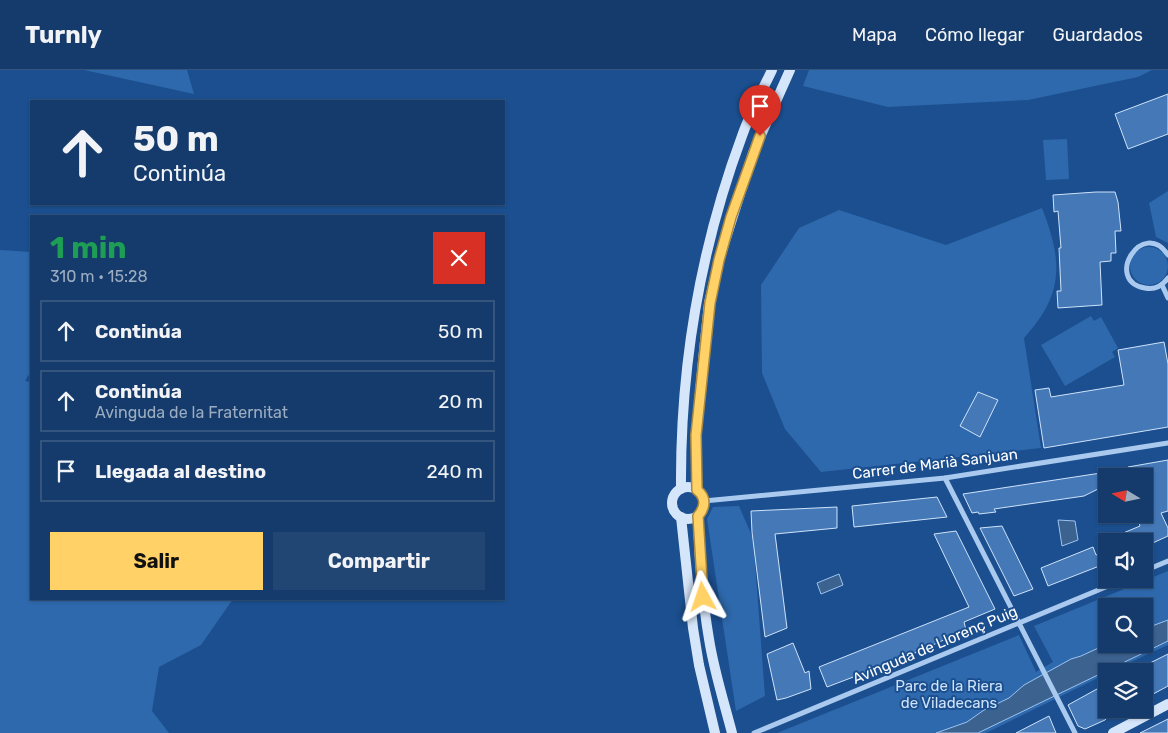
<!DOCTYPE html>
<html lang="es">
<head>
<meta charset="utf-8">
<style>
	:root { --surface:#143b6b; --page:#214673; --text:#f1f3f6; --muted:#9dadc1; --line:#33557e; --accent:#ffd166 }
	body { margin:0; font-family:Rubik,sans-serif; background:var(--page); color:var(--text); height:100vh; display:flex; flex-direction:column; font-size:19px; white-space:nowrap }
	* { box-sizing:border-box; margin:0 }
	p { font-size:16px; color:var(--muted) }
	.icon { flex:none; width:28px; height:28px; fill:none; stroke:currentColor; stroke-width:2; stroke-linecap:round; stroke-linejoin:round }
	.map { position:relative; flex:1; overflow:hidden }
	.panel { position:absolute; left:30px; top:145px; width:475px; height:385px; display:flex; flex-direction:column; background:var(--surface); border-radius:0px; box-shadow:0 1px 4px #0004,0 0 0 1px var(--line) }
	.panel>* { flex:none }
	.top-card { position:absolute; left:30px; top:30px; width:475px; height:105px; border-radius:0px; box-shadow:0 1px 4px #0004,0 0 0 1px var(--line); background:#143b6b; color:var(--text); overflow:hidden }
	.needle { width:32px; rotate:280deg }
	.tools { position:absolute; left:1098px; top:398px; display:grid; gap:10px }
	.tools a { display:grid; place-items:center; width:55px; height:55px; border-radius:0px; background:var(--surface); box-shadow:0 1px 4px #0004,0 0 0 1px var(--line); font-size:25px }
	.pin { position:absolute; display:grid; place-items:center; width:42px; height:42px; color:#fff; margin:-51px -21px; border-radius:50% 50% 50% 0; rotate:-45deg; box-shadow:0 0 5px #0007 }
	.pin .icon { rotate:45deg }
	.me { position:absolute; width:55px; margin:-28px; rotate:355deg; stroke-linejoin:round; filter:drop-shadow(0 0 4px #0008) }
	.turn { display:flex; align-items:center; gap:18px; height:105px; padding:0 20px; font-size:22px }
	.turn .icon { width:65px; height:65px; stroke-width:2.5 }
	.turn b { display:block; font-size:35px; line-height:42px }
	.round { display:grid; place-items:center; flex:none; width:52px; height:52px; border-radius:0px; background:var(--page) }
	.summary { display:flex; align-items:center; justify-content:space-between; height:85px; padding:0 20px }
	h1 { font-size:30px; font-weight:700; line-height:38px; color:#1e9e55 }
	.cta { display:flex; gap:10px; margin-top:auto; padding:10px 20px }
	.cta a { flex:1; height:58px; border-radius:0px; background:var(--accent); color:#111; font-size:20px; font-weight:700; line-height:58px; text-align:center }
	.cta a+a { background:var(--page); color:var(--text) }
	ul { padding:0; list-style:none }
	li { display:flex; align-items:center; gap:15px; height:62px; margin:0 10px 8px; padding:0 10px; border:2px solid var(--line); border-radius:0px }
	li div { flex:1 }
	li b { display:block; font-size:19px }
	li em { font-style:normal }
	header { display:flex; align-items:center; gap:30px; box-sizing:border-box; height:70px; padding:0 25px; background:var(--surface); border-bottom:1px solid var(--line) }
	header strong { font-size:24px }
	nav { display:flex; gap:28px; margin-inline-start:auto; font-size:18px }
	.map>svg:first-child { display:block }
	.green { fill:#2e69ad; fill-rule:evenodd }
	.water { fill:#3c6290; stroke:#9cc4f0 }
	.building { fill:#4478b7; stroke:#cfe3fa }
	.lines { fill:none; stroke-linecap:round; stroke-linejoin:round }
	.street { stroke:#a9c9ee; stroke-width:5 }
	.secondary { stroke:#d6e6fa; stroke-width:10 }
	.route-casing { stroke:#a68842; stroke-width:12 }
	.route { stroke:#ffd166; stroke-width:9 }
	.labels { text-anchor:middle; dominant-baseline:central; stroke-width:4; stroke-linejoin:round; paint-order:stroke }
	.street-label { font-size:15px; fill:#fff; stroke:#1b4f8f }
	.park-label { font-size:15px; fill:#cfe3fa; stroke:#1b4f8f }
</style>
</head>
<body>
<header>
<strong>Turnly</strong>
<nav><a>Mapa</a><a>Cómo llegar</a><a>Guardados</a></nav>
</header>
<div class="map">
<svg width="1168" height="663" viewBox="0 0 1168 663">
	<rect width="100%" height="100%" fill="#1b4f8f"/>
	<g class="green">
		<path d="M 84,0 L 187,0 L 194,24 Z"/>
		<path d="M 809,0 L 1152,0 L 1138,7 L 1028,30 L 888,37 L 803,16 Z"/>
		<path d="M 1067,69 L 1069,109 L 1046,110 L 1043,70 Z"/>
		<path d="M 1168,121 L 1168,173 L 1156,167 L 1149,133 Z"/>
		<path d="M 1042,138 C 1063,192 1064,224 1024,268 L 1041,378 L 821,402 L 785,359 L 762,303 L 761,215 L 799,158 L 839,140 L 946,175 Z"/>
		<circle cx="1149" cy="196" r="19"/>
		<path d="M 0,180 L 31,182 L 31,301 L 25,311 L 31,312 L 31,529 L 233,529 L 201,575 L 159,597 L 152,641 L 169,663 L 0,663 Z"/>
		<path d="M 1091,246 L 1094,251 L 1101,247 L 1118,278 L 1112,282 L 1115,287 L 1065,316 L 1041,275 Z"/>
		<path d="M 739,436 L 752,466 L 754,480 L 765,626 L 736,641 L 707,449 L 713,437 Z"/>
		<path d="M 1168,501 L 1168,575 L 1111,601 L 1106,601 L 1106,604 L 986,663 L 777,663 L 1019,565 L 1036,602 L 1053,592 L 1034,556 ZM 1106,536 L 1144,536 L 1144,574 L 1106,574 Z"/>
	</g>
	<g class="water">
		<path d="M 1058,450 L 1075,451 L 1078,470 L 1062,476 Z"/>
		<path d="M 839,504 L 843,515 L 821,524 L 817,513 Z"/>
		<path d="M 1168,550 L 1168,571 L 978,663 L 936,663 L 967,652 L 984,640 L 1009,628 L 1024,615 L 1071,589 L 1081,586 L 1107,574 L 1144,574 L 1144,559 Z"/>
	</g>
	<g class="building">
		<path d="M 1168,24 L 1168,64 L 1128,79 L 1115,44 Z"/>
		<path d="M 1096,122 L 1115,122 L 1118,132 L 1121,161 L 1115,161 L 1116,183 L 1111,183 L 1111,191 L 1100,192 L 1102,235 L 1058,238 L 1057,221 L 1061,221 L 1059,178 L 1061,178 L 1058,141 L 1054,142 L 1053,125 Z"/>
		<path d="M 1164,272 L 1168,294 L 1168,357 L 1044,378 L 1035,320 L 1049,318 L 1051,327 L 1124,315 L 1118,280 Z"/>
		<path d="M 978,322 L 998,330 L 980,367 L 960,356 Z"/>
		<path d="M 1168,390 L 1168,441 L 1161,443 L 1168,458 L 1168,466 L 1144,477 L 1144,471 L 1104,471 L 1140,456 L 1136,444 L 1144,444 L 1144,406 L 1130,406 L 1128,397 Z"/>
		<path d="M 1101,403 L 1104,416 L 1084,426 L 994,439 L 996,442 L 979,444 L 978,442 L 972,443 L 963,424 Z"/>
		<path d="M 937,427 L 947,447 L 854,457 L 852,436 Z"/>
		<path d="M 837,437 L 837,458 L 775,464 L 787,558 L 765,567 L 752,462 L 751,441 Z"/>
		<path d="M 1002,456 L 1033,519 L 1014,526 L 980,458 Z"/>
		<path d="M 956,461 L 995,539 L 964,552 L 966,560 L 906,587 L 827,617 L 819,597 L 969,537 L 934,464 Z"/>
		<path d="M 1093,477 L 1096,485 L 1099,484 L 1102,495 L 1048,516 L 1041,498 Z"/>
		<path d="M 793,573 L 805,603 L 809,601 L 811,619 L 786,628 L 777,630 L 767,584 Z"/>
		<path d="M 1168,584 L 1168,616 L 1144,629 L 1144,596 Z"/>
		<path d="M 1106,614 L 1106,639 L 1116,639 L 1105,650 L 1085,659 L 1078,656 L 1068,635 Z"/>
		<path d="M 1049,646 L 1056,663 L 1016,663 Z"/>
		<path d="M 1168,649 L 1168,663 L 1140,663 Z"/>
	</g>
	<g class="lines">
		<g class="street">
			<path d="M 1168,185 C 1143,147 1103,211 1145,218 C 1154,220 1162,216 1168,208"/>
			<path d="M 1162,215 L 1168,228"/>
			<path d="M 945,408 L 1075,663"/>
			<path d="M 704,431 L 945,408 L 1168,373"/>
			<path d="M 1144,501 L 1168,491"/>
			<path d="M 754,663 L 1125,509"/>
		</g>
		<g class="secondary">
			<circle cx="688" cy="433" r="16"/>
			<path d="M 681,419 C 680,298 700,179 742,66 C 750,43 762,21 772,0"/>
			<path d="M 697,420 L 696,365 L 703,291 L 709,233 L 719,190 L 753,83 L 790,0"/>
			<path d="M 698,445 C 699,487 702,528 709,569 C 714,601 724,632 732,663"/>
			<path d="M 681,447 L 693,558 L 699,595 L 715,663"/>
			<path d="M 1113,663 L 1168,634"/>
		</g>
	</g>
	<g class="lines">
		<g class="route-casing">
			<path id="route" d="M 703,527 L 698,446 C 706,437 706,427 697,420 L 696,365 L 710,233 L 719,190 L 731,147 L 760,66"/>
		</g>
		<use href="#route" class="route"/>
	</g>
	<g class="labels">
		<g class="street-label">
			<text transform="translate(935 394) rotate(-7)">Carrer de Marià Sanjuan</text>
			<text transform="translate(935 575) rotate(-23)">Avinguda de Llorenç Puig</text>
		</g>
		<g class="park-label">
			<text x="949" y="616">Parc de la Riera<tspan x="949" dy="17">de Viladecans</tspan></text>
		</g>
	</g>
</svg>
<div class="tools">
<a><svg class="needle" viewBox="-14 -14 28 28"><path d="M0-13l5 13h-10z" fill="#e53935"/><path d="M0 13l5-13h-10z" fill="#9dadc1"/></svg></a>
<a><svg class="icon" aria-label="sound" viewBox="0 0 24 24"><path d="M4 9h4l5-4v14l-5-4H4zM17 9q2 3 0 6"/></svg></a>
<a><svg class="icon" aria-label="search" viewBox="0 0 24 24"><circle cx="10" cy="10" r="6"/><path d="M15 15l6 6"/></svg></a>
<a><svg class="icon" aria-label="layers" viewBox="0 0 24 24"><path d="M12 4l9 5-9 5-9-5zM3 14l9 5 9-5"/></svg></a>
</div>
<div class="pin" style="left:760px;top:66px;background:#d93025"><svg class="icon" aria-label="arrive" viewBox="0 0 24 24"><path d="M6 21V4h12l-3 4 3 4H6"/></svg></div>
<svg class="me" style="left:703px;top:527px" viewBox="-20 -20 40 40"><path d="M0-17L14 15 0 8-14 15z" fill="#ffd166" stroke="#fff" stroke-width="4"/></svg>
<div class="top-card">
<div class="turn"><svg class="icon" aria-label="ahead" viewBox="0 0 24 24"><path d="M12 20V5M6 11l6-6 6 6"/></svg><div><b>50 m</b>Continúa</div></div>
</div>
<section class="panel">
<div class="summary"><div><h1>1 min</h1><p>310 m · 15:28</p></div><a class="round" style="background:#d93025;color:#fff"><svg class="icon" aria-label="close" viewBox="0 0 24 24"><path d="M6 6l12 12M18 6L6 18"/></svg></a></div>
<ul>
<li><svg class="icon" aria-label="ahead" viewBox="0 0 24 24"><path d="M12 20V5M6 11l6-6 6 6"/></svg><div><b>Continúa</b></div><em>50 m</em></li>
<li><svg class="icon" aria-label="ahead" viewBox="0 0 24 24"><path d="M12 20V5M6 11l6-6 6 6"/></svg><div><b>Continúa</b><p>Avinguda de la Fraternitat</p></div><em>20 m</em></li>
<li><svg class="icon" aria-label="arrive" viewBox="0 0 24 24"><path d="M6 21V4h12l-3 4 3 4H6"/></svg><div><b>Llegada al destino</b></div><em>240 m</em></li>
</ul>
<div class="cta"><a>Salir</a><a>Compartir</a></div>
</section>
</div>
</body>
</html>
